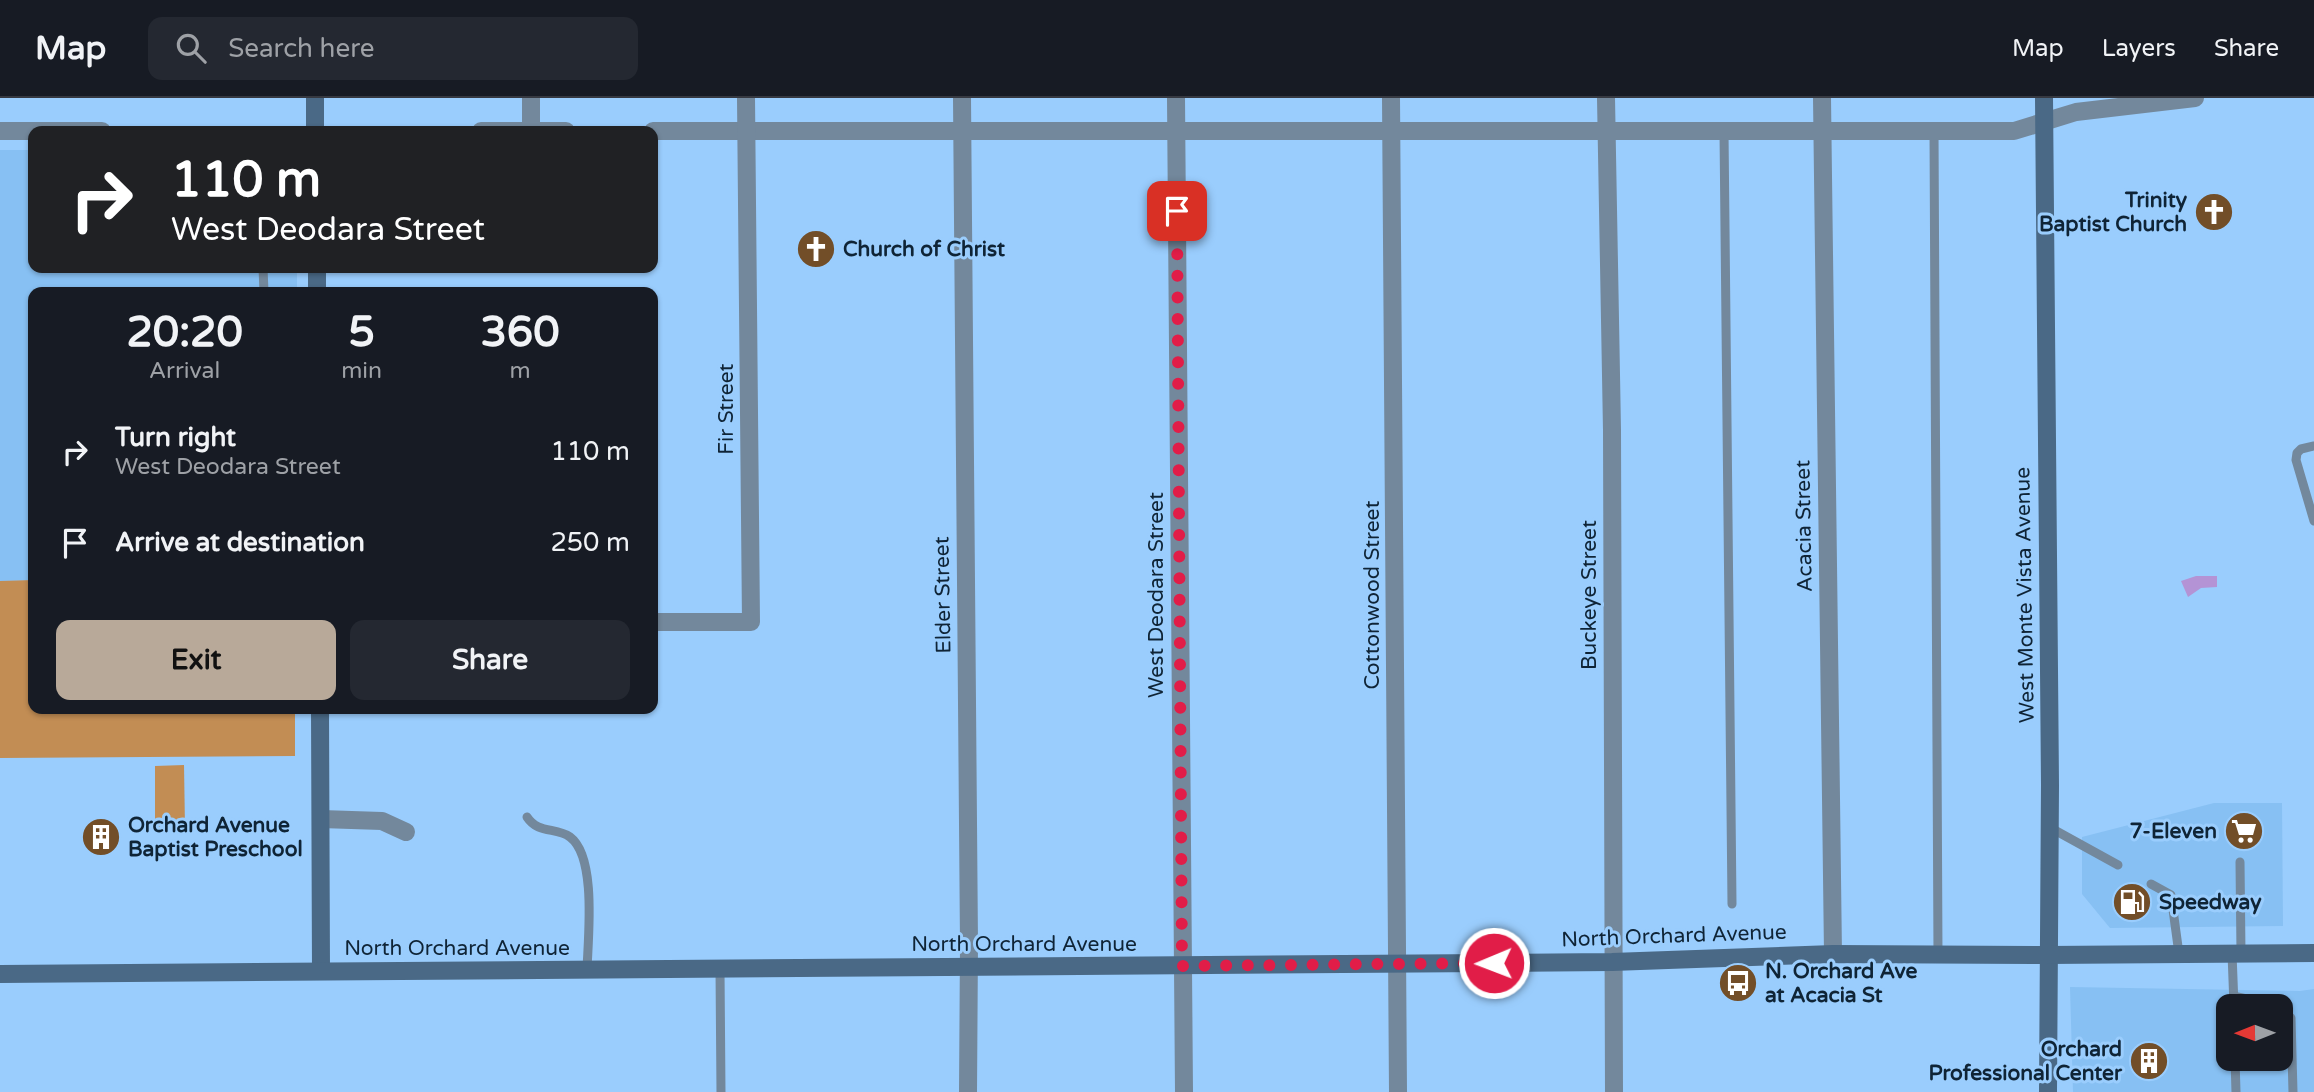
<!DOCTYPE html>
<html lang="en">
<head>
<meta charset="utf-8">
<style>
	:root { --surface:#171b24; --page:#242831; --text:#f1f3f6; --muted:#9ea1a6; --line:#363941; --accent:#b8a999 }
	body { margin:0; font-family:"Varela Round",sans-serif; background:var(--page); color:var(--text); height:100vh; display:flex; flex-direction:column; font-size:26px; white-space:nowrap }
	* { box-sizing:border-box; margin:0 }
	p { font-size:23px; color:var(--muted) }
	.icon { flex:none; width:38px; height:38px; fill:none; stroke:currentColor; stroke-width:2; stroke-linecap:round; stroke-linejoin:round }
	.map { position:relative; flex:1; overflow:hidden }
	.details { position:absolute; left:28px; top:189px; width:630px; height:427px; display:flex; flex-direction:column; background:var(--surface); border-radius:14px; box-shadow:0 2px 5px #0004 }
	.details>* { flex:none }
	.guide { position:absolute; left:28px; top:28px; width:630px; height:147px; border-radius:14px; box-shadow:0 2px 5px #0004; background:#202124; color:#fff; overflow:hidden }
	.needle { width:46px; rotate:269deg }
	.fabs { position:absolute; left:2216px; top:896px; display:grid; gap:14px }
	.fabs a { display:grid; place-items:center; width:77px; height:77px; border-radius:14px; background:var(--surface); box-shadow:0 2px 5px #0004; font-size:35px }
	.pin { position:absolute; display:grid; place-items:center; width:60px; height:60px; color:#fff; margin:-30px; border-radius:14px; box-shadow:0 4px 10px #0006 }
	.me { position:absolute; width:77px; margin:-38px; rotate:269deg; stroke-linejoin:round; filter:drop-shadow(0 0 5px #0008) }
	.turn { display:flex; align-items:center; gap:24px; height:147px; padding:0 28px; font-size:32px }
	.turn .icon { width:91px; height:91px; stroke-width:2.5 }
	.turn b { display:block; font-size:49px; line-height:60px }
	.eta { display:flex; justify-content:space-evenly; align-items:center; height:119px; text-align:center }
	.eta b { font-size:42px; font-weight:700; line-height:49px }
	.action { display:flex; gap:14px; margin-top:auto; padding:14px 28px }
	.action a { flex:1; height:80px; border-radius:14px; background:var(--accent); color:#111; font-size:28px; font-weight:700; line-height:80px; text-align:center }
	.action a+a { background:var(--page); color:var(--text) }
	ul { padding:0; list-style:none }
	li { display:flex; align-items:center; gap:21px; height:91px; padding:0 28px }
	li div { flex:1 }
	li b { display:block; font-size:26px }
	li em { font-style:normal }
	header { display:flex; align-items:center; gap:42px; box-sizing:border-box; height:98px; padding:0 35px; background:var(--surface); border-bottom:2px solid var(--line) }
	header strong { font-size:33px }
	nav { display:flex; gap:38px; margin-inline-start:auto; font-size:24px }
	.search { width:490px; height:63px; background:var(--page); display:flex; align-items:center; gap:18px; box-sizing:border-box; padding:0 24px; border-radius:14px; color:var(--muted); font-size:26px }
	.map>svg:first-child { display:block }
	.built { fill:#87c0f3; fill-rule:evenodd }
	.park { fill:#c28d54 }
	.water { fill:#b493d5 }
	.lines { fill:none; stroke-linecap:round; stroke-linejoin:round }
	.lane { stroke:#73889c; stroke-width:9 }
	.street { stroke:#73889c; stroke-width:18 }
	.secondary { stroke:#4a6986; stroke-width:18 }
	.route { stroke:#e11d48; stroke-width:12; stroke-dasharray:0 21.6 }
	.labels { text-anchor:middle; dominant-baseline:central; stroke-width:6; stroke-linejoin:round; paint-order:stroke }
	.poi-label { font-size:21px; font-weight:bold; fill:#0f2436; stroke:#9acdfd; text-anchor:start }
	.street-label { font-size:21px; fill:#0f2436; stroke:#9acdfd }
</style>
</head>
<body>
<header>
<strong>Map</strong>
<div class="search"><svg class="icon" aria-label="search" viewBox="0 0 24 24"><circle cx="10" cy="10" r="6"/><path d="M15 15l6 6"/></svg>Search here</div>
<nav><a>Map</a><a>Layers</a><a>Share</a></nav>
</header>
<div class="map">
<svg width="2314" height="994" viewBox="0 0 2314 994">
	<rect width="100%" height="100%" fill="#9acdfd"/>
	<g class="built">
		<path d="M 0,52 L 33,52 L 33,170 L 297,170 L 297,194 L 33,194 L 33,482 L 0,483 Z"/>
		<path d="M 2214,705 L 2282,705 L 2283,828 L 2110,830 L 2082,796 L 2082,739 Z"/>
		<path d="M 2070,889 L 2300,893 L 2314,891 L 2314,994 L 2073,994 ZM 2228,908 L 2280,908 L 2280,961 L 2228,961 Z"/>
	</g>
	<g class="park">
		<path d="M 33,482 L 33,611 L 295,611 L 295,658 L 0,660 L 0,483 Z"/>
		<path d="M 184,667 L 185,730 L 155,730 L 155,668 Z"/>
	</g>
	<path class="water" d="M 2196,478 L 2217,478 L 2217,489 L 2201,490 L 2188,499 L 2181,483 Z"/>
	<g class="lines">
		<g class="lane">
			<path d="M 1934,32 L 1938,856"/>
			<path d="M 1724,33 L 1732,806"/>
			<path d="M 263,170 L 264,194"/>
			<path d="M 2314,348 L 2301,351 L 2297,355 L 2296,362 L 2314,423"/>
			<path d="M 527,719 C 538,736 556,729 570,739 C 597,759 588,840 587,872"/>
			<path d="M 2049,729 L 2118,767"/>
			<path d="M 2240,764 L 2241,855"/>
			<path d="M 2151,786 L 2171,797 L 2179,856"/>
			<path d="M 2232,855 L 2234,908"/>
			<path d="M 720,871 L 721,994"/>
			<path d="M 2233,898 L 2278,908"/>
			<path d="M 2280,909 L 2291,920 L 2293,994"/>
			<path d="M 2235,961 L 2236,994"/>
		</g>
		<g class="street">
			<path d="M 531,0 L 531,33"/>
			<path d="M 962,0 L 969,846 L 968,994"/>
			<path d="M 1176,0 L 1184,994"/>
			<path d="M 1391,0 L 1398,994"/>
			<path d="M 1606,0 L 1612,332 L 1614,994"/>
			<path d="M 1822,0 L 1833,856"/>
			<path d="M 0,33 L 102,33"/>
			<path d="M 481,33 L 566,33"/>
			<path d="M 653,33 L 2014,33 L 2076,14 L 2195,0"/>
			<path d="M 653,524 L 751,524 L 746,0"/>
			<path d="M 321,721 L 382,723 L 406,734"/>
		</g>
		<g class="secondary">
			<path d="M 315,0 L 315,33"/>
			<path d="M 2044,0 L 2050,687 L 2048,994"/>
			<path d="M 317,170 L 317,194"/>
			<path d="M 320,611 L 321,873"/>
			<path d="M 0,876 L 1612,864 L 1833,856 L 2047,857 L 2314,855"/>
		</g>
	</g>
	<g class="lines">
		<path class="route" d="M 1177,113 L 1182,868 L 1494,865"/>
	</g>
	<defs>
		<g id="church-disc" transform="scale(2.0125)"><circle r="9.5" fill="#724e28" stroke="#9acdfd"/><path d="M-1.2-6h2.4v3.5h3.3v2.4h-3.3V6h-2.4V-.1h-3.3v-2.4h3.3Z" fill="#fff"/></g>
		<g id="supermarket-disc" transform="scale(2.0125)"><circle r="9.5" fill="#724e28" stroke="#9acdfd"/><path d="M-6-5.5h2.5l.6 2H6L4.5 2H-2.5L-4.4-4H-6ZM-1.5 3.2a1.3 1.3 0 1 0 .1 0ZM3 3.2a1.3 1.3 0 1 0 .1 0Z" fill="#fff"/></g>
		<g id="building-disc" transform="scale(2.0125)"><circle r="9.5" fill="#724e28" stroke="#9acdfd"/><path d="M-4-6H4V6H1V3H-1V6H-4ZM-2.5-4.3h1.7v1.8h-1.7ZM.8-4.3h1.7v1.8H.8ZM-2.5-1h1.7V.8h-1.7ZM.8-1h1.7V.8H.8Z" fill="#fff"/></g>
		<g id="fuel-disc" transform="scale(2.0125)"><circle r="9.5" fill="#724e28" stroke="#9acdfd"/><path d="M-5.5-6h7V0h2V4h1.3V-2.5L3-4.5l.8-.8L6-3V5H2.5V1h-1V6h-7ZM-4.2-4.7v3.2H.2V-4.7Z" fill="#fff"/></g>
		<g id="bus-disc" transform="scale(2.0125)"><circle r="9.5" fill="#724e28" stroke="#9acdfd"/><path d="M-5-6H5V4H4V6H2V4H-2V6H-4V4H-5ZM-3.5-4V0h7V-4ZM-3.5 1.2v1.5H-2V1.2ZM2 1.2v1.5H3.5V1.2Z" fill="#fff"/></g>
	</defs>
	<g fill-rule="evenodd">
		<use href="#church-disc" x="2214" y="114"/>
		<use href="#church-disc" x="816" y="151"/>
		<use href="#supermarket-disc" x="2244" y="733"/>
		<use href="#building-disc" x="101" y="739"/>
		<use href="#fuel-disc" x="2132" y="804"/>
		<use href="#bus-disc" x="1738" y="885"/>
		<use href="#building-disc" x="2149" y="963"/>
	</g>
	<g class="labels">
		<g class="poi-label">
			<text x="2187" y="102" text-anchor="end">Trinity<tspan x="2187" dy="24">Baptist Church</tspan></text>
			<text x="843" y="151">Church of Christ</text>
			<text x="128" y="727">Orchard Avenue<tspan x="128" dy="24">Baptist Preschool</tspan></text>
			<text x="2217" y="733" text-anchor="end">7-Eleven</text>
			<text x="2159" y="804">Speedway</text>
			<text x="1765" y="873">N. Orchard Ave<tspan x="1765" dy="24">at Acacia St</tspan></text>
			<text x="2122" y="951" text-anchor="end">Orchard<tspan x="2122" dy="24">Professional Center</tspan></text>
		</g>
		<g class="street-label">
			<text transform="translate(726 311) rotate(-90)">Fir Street</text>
			<text transform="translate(1804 428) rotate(-91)">Acacia Street</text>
			<text transform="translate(943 497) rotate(-91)">Elder Street</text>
			<text transform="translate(1156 497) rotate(-90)">West Deodara Street</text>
			<text transform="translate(1372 497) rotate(-90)">Cottonwood Street</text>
			<text transform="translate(1589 497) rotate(-90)">Buckeye Street</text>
			<text transform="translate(2025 497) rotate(-91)">West Monte Vista Avenue</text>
			<text transform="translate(1674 838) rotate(-2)">North Orchard Avenue</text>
			<text x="1024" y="846">North Orchard Avenue</text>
			<text x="457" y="850">North Orchard Avenue</text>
		</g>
	</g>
</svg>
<div class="fabs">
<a><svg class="needle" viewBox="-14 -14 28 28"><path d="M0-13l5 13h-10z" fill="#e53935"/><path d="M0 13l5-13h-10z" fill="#9ea1a6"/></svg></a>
</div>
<div class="pin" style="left:1177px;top:113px;background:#d93025"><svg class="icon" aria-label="arrive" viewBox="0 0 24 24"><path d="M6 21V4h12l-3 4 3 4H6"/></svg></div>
<svg class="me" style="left:1494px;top:865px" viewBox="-20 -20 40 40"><circle r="17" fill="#e11d48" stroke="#fff" stroke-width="3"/><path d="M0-11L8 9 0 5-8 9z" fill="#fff"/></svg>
<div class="guide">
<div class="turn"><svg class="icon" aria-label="right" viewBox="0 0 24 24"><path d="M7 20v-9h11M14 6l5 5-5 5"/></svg><div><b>110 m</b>West Deodara Street</div></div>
</div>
<section class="details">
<div class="eta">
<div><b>20:20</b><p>Arrival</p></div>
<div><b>5</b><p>min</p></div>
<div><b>360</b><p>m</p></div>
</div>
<ul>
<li><svg class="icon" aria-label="right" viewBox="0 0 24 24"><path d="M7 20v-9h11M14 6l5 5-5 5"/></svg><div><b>Turn right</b><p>West Deodara Street</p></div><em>110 m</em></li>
<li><svg class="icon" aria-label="arrive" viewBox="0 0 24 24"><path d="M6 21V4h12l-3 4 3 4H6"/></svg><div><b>Arrive at destination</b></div><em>250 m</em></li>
</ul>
<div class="action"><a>Exit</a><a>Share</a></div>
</section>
</div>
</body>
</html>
